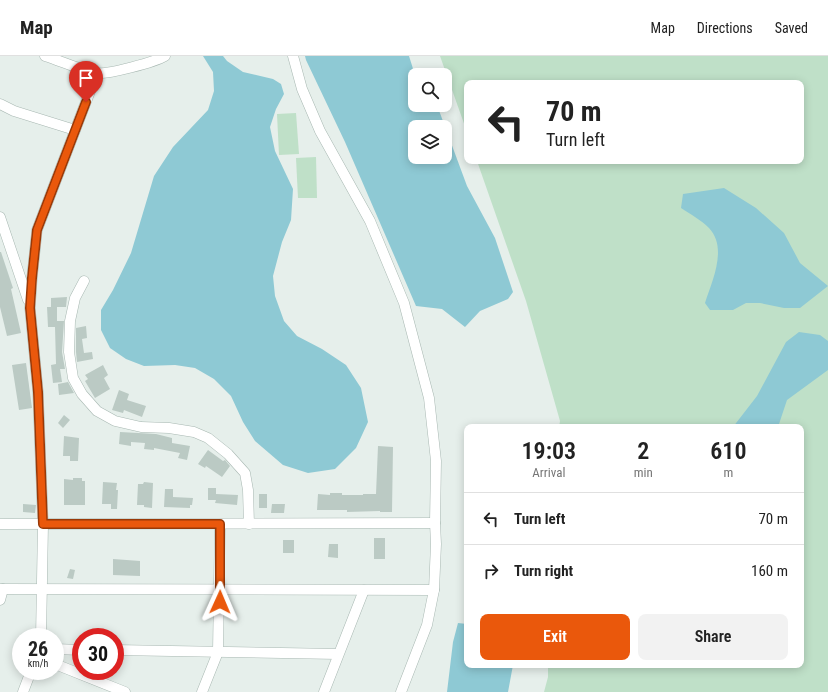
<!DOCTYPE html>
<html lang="en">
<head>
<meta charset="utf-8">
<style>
	:root { --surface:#fff; --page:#f2f2f2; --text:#222; --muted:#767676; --line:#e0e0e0; --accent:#ea580c }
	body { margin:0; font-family:"Roboto Condensed",sans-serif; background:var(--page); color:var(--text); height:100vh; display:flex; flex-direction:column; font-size:15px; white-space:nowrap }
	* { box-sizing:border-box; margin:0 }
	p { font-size:13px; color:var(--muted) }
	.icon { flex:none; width:22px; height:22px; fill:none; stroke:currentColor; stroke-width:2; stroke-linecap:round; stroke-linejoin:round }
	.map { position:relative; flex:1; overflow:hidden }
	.panel { position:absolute; left:464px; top:368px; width:340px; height:244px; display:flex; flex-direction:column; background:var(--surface); border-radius:8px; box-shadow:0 2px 10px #0003 }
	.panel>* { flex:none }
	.hud { position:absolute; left:464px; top:24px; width:340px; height:84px; border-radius:8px; box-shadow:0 2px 10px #0003; background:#fff; color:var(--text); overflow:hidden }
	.buttons { position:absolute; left:408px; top:12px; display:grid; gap:8px }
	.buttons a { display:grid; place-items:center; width:44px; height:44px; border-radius:8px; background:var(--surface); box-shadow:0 2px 10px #0003; font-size:20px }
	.speed { position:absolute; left:12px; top:572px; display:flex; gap:8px; font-size:20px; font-weight:700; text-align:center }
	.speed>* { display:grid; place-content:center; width:52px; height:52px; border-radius:50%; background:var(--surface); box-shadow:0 2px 10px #0003; line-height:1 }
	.speed small { font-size:10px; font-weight:400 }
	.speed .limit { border:6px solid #d22; background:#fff; color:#111 }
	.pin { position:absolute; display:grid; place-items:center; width:34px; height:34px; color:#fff; margin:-41px -17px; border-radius:50% 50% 50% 0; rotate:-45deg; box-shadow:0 0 4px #0007 }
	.pin .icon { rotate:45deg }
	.me { position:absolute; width:44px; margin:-22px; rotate:1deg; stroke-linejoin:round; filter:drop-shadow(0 0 3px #0008) }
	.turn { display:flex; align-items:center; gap:14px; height:84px; padding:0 16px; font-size:18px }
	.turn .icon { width:52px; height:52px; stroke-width:2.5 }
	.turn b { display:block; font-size:28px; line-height:34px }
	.eta { display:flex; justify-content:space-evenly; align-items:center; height:68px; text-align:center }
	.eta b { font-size:24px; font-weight:600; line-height:28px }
	.primary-button { display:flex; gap:8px; margin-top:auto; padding:8px 16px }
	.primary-button a { flex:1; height:46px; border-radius:8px; background:var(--accent); color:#fff; font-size:16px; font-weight:600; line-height:46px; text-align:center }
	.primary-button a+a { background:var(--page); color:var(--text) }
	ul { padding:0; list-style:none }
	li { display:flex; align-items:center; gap:12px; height:52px; padding:0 16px; border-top:1px solid var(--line) }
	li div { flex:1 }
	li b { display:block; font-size:15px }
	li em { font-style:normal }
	header { display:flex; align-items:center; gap:24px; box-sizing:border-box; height:56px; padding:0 20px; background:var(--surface); border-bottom:1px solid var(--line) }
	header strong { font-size:19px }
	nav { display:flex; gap:22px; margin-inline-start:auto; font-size:14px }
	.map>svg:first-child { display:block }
	.green { fill:#bfe0c8 }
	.water { fill:#8ec9d4; fill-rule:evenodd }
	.building { fill:#bbcac4 }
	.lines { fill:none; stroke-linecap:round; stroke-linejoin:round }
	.minor-casing { stroke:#a8b8b2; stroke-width:11 }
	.minor { stroke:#fff; stroke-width:10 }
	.route-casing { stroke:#983908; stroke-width:10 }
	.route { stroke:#ea580c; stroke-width:7 }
</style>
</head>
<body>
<header>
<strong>Map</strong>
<nav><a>Map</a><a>Directions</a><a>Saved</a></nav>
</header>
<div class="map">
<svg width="828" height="636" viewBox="0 0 828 636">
	<rect width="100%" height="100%" fill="#e6efeb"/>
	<g class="green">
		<path d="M 440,0 L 828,0 L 828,636 L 544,636 L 548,621 L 548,609 L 801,609 L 801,371 L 559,371 L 560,365 L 526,245 L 477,105 L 801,105 L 801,27 L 467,27 L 467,76 Z"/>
		<path d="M 296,57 L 299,98 L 279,99 L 277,58 Z"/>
		<path d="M 316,101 L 317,142 L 298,142 L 296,102 Z"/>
	</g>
	<g class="water">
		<path d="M 203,0 L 223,0 L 227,5 L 243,16 L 273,23 L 281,28 L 284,38 L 276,53 L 270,71 L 275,95 L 293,133 L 291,164 L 282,186 L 273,220 L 275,240 L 284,265 L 297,280 L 322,293 L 346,309 L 361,332 L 368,366 L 356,392 L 335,413 L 308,417 L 283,409 L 255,385 L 243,366 L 231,340 L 214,323 L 195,312 L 175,309 L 144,310 L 126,303 L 110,292 L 101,274 L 101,254 L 113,234 L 131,197 L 154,120 L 173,91 L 208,54 L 214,35 L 213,16 Z"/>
		<path d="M 305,0 L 409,0 L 415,19 L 415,49 L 437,49 L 467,130 L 495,182 L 513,236 L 508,243 L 480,255 L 465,271 L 442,253 L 416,250 L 345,86 L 306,4 ZM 415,71 L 445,71 L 445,101 L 415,101 Z"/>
		<path d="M 724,132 L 756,152 L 784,177 L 800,207 L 828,230 L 800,252 L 784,252 L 760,247 L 746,247 L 733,254 L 710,254 L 705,247 C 712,225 728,192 709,172 C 701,164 690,158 681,152 L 683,138 Z"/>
		<path d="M 799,276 L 820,279 L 828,285 L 828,314 L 787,344 L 778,371 L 733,371 L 757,340 L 786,286 Z"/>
		<path d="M 458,567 L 467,568 L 467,609 L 513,609 L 508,636 L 447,636 L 453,586 Z"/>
	</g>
	<g class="building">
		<path d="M 0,196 L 1,196 L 13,232 L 11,233 L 21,277 L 7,280 L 0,251 Z"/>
		<path d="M 67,241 L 66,251 L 57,251 L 57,265 L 64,265 L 62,296 L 65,313 L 60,313 L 62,326 L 53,327 L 51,309 L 56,308 L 55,271 L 48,271 L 47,251 L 51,251 L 51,242 Z"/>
		<path d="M 86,270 L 87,282 L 82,283 L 84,297 L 92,296 L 93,303 L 77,306 L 76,296 L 76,272 Z"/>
		<path d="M 26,307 L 32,352 L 19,354 L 12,309 Z"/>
		<path d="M 103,309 L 108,319 L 104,322 L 110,333 L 95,342 L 85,325 L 88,323 L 85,319 Z"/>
		<path d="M 68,326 L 74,337 L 59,339 L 58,328 Z"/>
		<path d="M 119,334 L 129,338 L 127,344 L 146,350 L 142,361 L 124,354 L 123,357 L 112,354 Z"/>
		<path d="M 64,359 L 70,364 L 63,372 L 58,367 Z"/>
		<path d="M 120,376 L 156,378 L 172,382 L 172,387 L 190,390 L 187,404 L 178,402 L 180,397 L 154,392 L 154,394 L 144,393 L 145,387 L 131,386 L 131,390 L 119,388 Z"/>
		<path d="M 64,380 L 79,382 L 78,405 L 70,405 L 70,400 L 63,400 Z"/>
		<path d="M 378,390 L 393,391 L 392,456 L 380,456 L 380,455 L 347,456 L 347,454 L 317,454 L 318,438 L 330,439 L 330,437 L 342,437 L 342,439 L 363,439 L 363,438 L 376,438 Z"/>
		<path d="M 208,394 L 223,405 L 225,404 L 230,410 L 222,421 L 206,410 L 205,412 L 198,408 Z"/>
		<path d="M 73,422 L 82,422 L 82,425 L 85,425 L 85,449 L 64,449 L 64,423 L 73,424 Z"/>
		<path d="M 103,426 L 117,427 L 116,434 L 118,434 L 117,453 L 111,453 L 111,448 L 102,448 Z"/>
		<path d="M 144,426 L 153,427 L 152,452 L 144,451 L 144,449 L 137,449 L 138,428 L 143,428 Z"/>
		<path d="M 208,432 L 216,432 L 216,438 L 238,439 L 237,449 L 215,447 L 216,444 L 208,444 Z"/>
		<path d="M 165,433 L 173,433 L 173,441 L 193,442 L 192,449 L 190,449 L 190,452 L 164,451 Z"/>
		<rect x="259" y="438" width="8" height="14"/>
		<path d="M 23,448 L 36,449 L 35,457 L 23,456 Z"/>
		<path d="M 272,448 L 285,448 L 284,457 L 271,457 Z"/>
		<rect x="374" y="482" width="11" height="21"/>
		<rect x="283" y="484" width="11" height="13"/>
		<path d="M 329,488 L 338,488 L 338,502 L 328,501 Z"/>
		<path d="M 113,503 L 140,505 L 140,520 L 113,519 Z"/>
		<path d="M 70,513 L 75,514 L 73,523 L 67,522 Z"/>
	</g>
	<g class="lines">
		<g class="minor-casing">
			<g id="minor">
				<path d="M 45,0 C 61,5 80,14 96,17 C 107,19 155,6 165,0"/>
				<path d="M 293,0 L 302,33 L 320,75 L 370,165 L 404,247 L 429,342 L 436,405 L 435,467 L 436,488 L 434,534 L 427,569 L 401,636"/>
				<path d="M 0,48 L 14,55 L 75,74"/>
				<path d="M 0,161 L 28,244"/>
				<path d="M 84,225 L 75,242 L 70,265 L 69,296 L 73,322 L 82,338 L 97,355 L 115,365 L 141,371 L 169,372 L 194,376 L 208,382 L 228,398 L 245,417 L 248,434 L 249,468"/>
				<path d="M 0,468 L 435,467"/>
				<path d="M 0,533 L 434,534"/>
				<path d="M 0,544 L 3,533"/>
				<path d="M 41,581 L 43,468 L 38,336 L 30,252 L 32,222 L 37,174 L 97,17"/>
				<path d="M 55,593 L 81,594"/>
				<path d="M 115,594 L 338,598"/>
				<path d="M 55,608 L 125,636"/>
				<path d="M 23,636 L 31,615"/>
				<path d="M 202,636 L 218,596 L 220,468"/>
				<path d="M 324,636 L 364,534"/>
			</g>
		</g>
		<use href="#minor" class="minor"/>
	</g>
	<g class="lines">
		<g class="route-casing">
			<path id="route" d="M 86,46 L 37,174 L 32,222 L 30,252 L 38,336 L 43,468 L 220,468 L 220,546"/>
		</g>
		<use href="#route" class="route"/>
	</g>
</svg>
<div class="buttons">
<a><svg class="icon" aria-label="search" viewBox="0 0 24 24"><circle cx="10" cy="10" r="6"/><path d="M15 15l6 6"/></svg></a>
<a><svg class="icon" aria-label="layers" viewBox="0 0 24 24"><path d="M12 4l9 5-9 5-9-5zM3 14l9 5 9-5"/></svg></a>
</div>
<div class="speed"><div>26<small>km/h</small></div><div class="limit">30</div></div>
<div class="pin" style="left:86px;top:46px;background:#d93025"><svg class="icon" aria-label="arrive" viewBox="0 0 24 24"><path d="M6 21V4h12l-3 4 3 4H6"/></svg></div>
<svg class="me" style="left:220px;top:546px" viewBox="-20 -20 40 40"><path d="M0-17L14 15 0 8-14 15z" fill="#ea580c" stroke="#fff" stroke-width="4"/></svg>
<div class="hud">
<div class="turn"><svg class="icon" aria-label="left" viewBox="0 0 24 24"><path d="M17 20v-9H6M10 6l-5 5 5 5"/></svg><div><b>70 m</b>Turn left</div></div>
</div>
<section class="panel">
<div class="eta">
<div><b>19:03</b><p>Arrival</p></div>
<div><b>2</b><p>min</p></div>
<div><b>610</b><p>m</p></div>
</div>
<ul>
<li><svg class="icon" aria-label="left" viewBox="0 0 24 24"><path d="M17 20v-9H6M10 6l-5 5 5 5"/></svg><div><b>Turn left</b></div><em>70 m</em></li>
<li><svg class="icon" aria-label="right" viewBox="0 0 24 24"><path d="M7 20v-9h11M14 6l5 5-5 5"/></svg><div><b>Turn right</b></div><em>160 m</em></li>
</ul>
<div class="primary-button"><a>Exit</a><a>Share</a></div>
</section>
</div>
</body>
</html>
